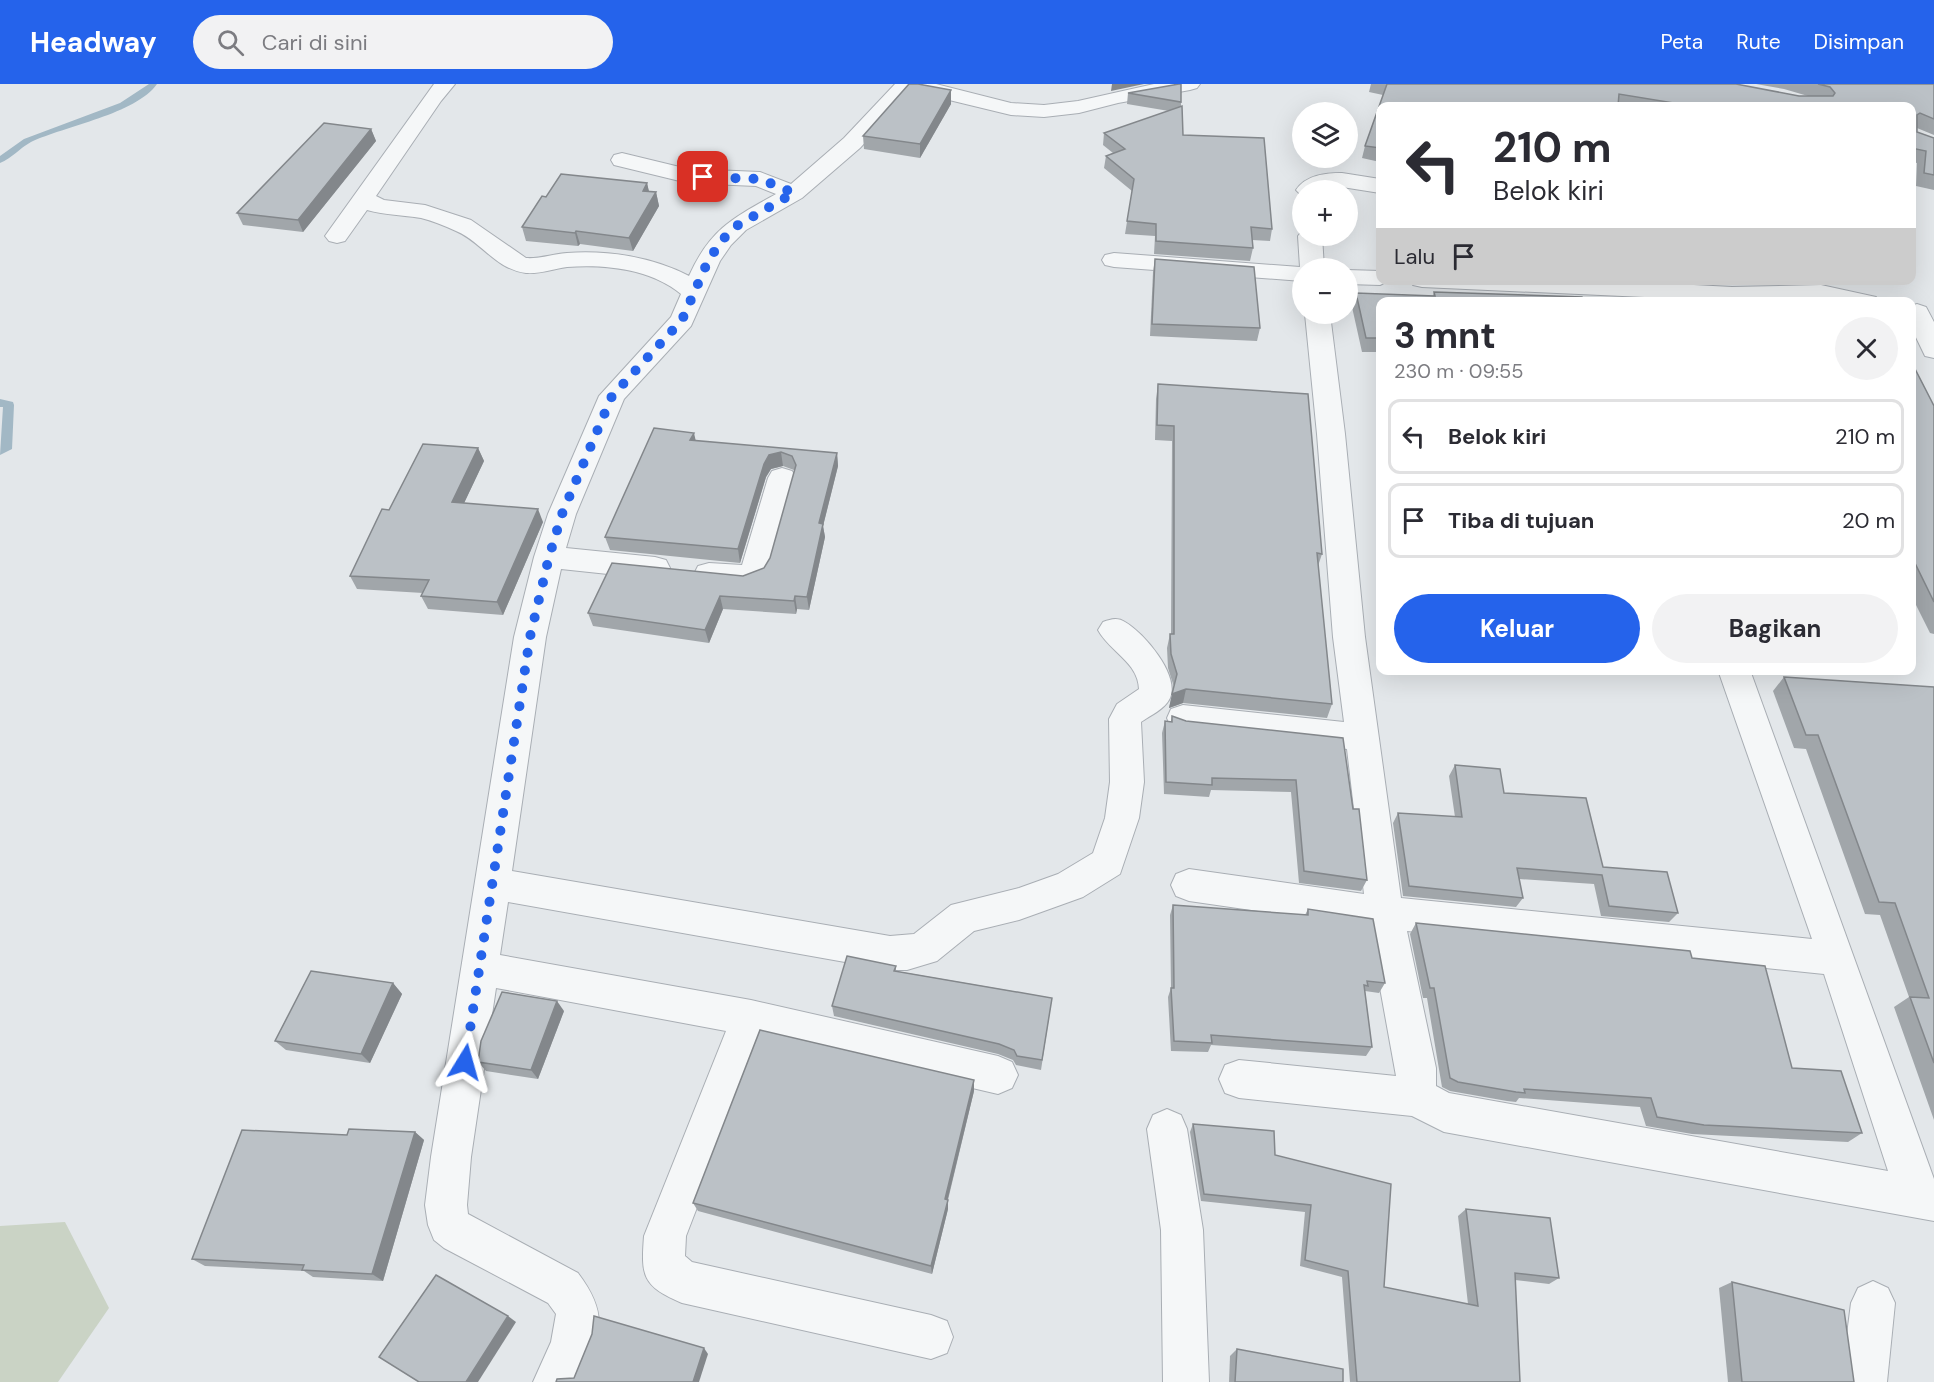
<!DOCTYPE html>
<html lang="id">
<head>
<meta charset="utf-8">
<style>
	:root { --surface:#fff; --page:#f2f2f3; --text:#2b2b33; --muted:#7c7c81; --line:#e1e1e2; --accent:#2563eb }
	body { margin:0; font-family:"DM Sans",sans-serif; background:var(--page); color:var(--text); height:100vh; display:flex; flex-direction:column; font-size:22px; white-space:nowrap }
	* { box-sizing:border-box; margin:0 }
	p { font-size:20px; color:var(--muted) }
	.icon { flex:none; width:33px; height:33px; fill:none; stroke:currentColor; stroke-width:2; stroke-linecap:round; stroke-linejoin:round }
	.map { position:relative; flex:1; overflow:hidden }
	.panel { position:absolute; left:1376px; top:213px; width:540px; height:378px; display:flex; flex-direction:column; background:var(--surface); border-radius:12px; box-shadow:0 6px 24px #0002 }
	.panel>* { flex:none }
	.guide { position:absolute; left:1376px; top:18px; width:540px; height:183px; border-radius:12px; box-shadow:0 6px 24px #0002; background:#fff; color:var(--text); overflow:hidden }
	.buttons { position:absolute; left:1292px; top:18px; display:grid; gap:12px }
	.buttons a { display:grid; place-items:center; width:66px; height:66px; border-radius:50%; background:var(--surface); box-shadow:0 6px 24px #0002; font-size:30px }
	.pin { position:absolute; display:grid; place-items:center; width:51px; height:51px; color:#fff; margin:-26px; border-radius:12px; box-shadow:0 3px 9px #0006 }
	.me { position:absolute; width:66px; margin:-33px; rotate:8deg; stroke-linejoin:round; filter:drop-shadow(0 0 4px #0008) }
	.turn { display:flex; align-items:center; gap:21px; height:126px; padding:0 18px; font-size:27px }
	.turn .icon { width:78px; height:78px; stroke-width:2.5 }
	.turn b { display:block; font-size:42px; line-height:51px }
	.then { display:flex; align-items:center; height:57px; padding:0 18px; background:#0003; gap:12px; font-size:22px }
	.round { display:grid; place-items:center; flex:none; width:63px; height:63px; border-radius:32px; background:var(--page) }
	.head { display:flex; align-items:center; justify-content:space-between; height:102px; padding:0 18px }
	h1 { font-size:36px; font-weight:700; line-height:45px }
	.action { display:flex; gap:12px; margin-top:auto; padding:12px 18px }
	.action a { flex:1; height:69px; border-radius:36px; background:var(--accent); color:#fff; font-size:24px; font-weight:700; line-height:69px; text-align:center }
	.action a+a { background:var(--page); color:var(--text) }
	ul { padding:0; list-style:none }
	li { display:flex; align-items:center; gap:18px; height:75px; margin:0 12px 9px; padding:0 6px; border:3px solid var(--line); border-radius:12px }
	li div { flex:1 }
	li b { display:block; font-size:22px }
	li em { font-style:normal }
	header { display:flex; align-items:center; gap:36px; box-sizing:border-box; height:84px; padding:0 30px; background:var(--accent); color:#fff }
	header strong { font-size:28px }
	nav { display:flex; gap:33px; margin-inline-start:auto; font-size:21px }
	.search { width:420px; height:54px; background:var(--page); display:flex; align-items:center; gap:15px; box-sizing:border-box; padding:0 21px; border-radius:33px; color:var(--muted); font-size:22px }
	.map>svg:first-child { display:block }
	.green { fill:#cad3c5 }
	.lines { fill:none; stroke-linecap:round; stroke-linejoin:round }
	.stream { fill:#a2b8c5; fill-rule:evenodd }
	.minor-casing { stroke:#a9aeb4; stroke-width:2 }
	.minor { fill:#f5f7f8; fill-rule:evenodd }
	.wall { fill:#a1a6aa }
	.shaded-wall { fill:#83878b }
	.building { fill:#bbc1c6; stroke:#83878b; stroke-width:1.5 }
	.route { stroke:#2563eb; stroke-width:10; stroke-dasharray:0 18 }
</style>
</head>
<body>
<header>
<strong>Headway</strong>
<div class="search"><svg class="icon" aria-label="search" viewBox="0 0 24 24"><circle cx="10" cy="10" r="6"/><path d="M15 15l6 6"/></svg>Cari di sini</div>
<nav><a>Peta</a><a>Rute</a><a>Disimpan</a></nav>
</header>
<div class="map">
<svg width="1934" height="1298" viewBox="0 0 1934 1298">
	<rect width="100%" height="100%" fill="#e3e7ea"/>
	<path class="green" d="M 65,1138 L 109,1224 L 58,1298 L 0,1298 L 0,1142 Z"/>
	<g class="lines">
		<g class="stream">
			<path d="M 149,0 L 157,0 C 136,30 65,42 31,58 C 20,64 12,74 0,79 L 0,72 L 24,55 L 120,19 Z"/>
			<path d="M 0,315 L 13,318 L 14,321 L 12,365 L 0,371 L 3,323 L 0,323 Z"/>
		</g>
		<g class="minor-casing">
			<g id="minor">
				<path d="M 434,0 L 455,0 L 441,17 L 376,112 L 384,116 L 425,121 L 471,136 L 526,174 C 540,175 553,170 567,169 C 608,166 653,173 689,192 C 710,145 733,134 776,110 L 756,102 L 688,99 L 614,81 L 611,76 L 614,71 L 622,69 L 688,85 L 760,88 L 791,100 L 844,54 L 895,0 L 936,0 L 1011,19 L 1044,21 L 1078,17 L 1154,0 L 1200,0 L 1197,4 L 1190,6 L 1118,19 L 1079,29 L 1044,33 L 1011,31 L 912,7 L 860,64 L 802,114 L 746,146 L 731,161 L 720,177 L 691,242 L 624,315 L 576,430 L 566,464 L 655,473 L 666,476 L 670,484 L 666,492 L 655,495 L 561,485 L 546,553 L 512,787 L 890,852 L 914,850 L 951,821 L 1019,804 L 1058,790 L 1093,769 L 1105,734 L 1110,698 L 1109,635 L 1117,620 L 1139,605 C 1138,578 1110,568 1098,546 L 1103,538 C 1111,535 1118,533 1125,538 C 1144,549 1180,591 1170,614 C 1165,625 1151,631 1141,638 L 1144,698 L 1139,734 L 1120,790 L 1083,813 L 1019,836 L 974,847 L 937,877 L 907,886 L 890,886 L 508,818 L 500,871 L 751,916 L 998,972 L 1012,978 L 1018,991 L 1012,1004 L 998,1010 L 762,955 L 686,1152 L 685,1172 L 692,1178 L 931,1231 L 947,1237 L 953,1253 L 947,1269 L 931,1275 L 682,1219 C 642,1202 641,1192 644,1152 L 726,947 L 496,904 L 471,1073 L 467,1121 L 468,1130 L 578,1189 C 611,1233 600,1252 579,1298 L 533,1298 L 551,1258 L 556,1230 L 548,1219 L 444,1164 L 434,1156 L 428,1141 L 425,1121 L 431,1073 L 514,553 L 534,473 L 548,430 L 599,312 L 671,233 L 681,210 C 651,185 605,180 567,183 C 553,185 540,190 526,189 C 495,185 482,158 456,147 C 445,142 433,137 421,134 C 403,131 385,131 367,126 L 345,157 L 337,159 L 329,157 L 325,152 Z"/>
				<path d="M 1342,89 L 1380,95 L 1380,109 L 1342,103 L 1328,103 L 1321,106 L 1302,106 L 1302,112 L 1296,106 C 1306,91 1325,89 1342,89 Z"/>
				<path d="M 1302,147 L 1302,152 L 1322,152 L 1324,184 L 1302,184 L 1302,197 L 1114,183 L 1105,181 L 1102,176 L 1105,171 L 1114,169 L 1300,183 L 1298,152 Z"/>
				<path d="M 1347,186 L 1380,187 L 1380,196 L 1390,196 L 1380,201 L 1347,200 Z"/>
				<path d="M 1410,196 L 1598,196 L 1732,203 L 1821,201 L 1876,213 L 1879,218 L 1821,215 L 1732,217 L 1422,203 L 1413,201 Z"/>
				<path d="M 1917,220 L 1926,223 L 1934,238 L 1934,274 L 1925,272 L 1911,243 L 1911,222 Z"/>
				<path d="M 1305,230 L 1330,230 L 1345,350 L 1365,553 L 1401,814 L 1812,855 L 1718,586 L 1750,586 L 1934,1095 L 1934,1137 L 1444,1048 L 1412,1032 L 1239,1014 L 1225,1009 L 1219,995 L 1225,981 L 1239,976 L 1396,992 L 1369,843 L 1189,817 L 1176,812 L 1171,801 L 1176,790 L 1189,785 L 1364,810 L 1347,665 L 1183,647 L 1171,643 L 1167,634 L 1171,625 L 1183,621 L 1344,638 L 1333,553 L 1317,350 ZM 1407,847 L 1824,890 L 1888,1087 L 1449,1009 L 1436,1002 L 1436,984 Z"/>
				<path d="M 782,384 L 792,387 L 796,394 L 770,487 C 757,510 720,504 698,498 L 694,490 L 698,482 L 709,479 L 742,481 L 768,394 L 772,387 Z"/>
				<path d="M 1167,1025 L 1181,1031 L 1187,1045 L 1203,1146 L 1209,1298 L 1163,1298 L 1161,1146 L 1147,1045 L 1153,1031 Z"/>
				<path d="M 1873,1197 L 1888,1204 L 1895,1219 L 1887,1298 L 1841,1298 L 1851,1219 L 1858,1204 Z"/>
			</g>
		</g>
		<use href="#minor" class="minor"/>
	</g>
	<g class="wall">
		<path d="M 1371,0 L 1736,0 L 1799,12 L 1808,12 L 1784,5 L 1756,0 L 1934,0 L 1934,51 L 1917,44 L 1917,48 L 1934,54 L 1934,106 L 1916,102 L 1917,79 L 1911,78 L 1911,22 L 1380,22 L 1380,78 L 1362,74 L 1365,62 L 1383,11 L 1369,8 Z"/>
		<path d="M 951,6 L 951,20 L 920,74 L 864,65 L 863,52 Z"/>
		<path d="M 1128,9 L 1181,18 L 1181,23 L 1183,51 L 1272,145 L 1270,157 L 1252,156 L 1253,164 L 1250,177 L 1154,170 L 1155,152 L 1125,150 L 1132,107 L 1104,84 L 1106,72 L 1113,69 L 1103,61 L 1104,49 L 1169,27 L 1127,20 Z"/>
		<path d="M 371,45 L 376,57 L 303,148 L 243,141 L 237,129 Z"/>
		<path d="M 647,99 L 649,108 L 656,108 L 659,122 L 633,167 L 580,160 L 578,162 L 526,157 L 522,143 L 546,113 Z"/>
		<path d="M 1155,175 L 1260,244 L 1257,257 L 1150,252 L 1153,188 Z"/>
		<path d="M 1434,208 L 1582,213 L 1380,218 L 1380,268 L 1362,268 L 1352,223 L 1356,209 L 1433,212 Z"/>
		<path d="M 1911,277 L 1934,322 L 1934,550 L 1930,549 L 1911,511 Z"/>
		<path d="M 1158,300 L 1322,470 L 1318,482 L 1332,620 L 1327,634 L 1183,619 L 1169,624 L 1174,603 L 1168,584 L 1167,564 L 1170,550 L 1171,550 L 1172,357 L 1155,356 L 1156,315 Z"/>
		<path d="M 696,357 L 837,369 L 838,382 L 823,442 L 825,453 L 809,526 L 797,525 L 796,530 L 723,525 L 709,559 L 593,542 L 588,529 L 743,492 L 764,484 L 770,474 L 795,387 L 794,386 L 783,382 L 771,385 L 766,393 L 740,479 L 610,466 L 605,453 Z"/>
		<path d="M 478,364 L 484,377 L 464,419 L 543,438 L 503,531 L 428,525 L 421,512 L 423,509 L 357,505 L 350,492 L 389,426 Z"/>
		<path d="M 1784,593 L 1934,603 L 1934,1036 L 1894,923 L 1909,913 L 1880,831 L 1865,830 L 1806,665 L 1794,664 L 1773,607 Z"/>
		<path d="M 1172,632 L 1353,725 L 1367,796 L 1361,807 L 1299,799 L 1291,708 L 1211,706 L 1209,713 L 1164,710 L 1162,649 L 1165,637 L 1171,637 Z"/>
		<path d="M 1455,681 L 1504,709 L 1603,783 L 1678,829 L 1669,838 L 1601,832 L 1594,800 L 1519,795 L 1523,814 L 1516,823 L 1403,812 L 1393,739 L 1398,729 L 1455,733 L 1449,692 Z"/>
		<path d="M 1173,821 L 1305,831 L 1308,825 L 1385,899 L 1379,909 L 1365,907 L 1372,963 L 1366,972 L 1211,961 L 1208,968 L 1171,967 L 1168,913 L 1171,904 L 1170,831 Z"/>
		<path d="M 1416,839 L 1692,874 L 1792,984 L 1862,1049 L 1848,1058 L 1692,1050 L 1646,1042 L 1640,1023 L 1519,1014 L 1516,1018 L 1507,1017 L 1450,1007 L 1442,1003 L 1427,914 L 1423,914 L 1410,850 Z"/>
		<path d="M 896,882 L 896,887 L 1052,914 L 1041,986 L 1016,981 L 1013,976 L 998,970 L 834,932 L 832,922 Z"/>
		<path d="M 393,899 L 402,910 L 370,979 L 286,966 L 275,957 Z"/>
		<path d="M 564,927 L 538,995 L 486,987 L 478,978 Z"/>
		<path d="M 974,1007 L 948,1116 L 948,1125 L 932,1190 L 698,1127 L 693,1119 Z"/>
		<path d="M 1193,1040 L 1275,1071 L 1384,1203 L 1468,1220 L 1458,1132 L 1466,1125 L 1559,1194 L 1549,1200 L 1515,1196 L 1520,1298 L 1350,1298 L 1342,1193 L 1300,1182 L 1305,1128 L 1201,1117 L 1190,1048 Z"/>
		<path d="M 415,1048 L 424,1056 L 383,1197 L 313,1193 L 304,1187 L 205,1182 L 192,1175 L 347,1051 Z"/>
		<path d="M 1732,1198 L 1854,1298 L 1728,1298 L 1719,1204 Z"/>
		<path d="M 1237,1265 L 1343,1298 L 1229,1298 L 1230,1272 Z"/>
	</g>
	<g class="shaded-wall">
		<path d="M 1112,0 L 1144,0 L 1111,7 Z"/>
		<path d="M 951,6 L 951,20 L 920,74 L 920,60 Z"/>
		<path d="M 371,45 L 376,57 L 303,148 L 298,136 Z"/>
		<path d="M 647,99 L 650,112 L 643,107 Z"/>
		<path d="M 656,108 L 659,122 L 633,167 L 629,154 Z"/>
		<path d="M 576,147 L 580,160 L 578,162 L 575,149 Z"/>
		<path d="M 694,349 L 697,362 L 690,356 Z"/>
		<path d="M 478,364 L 484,377 L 458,432 L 452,418 Z"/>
		<path d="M 781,368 L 783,382 L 771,385 L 766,393 L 740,479 L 738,465 L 764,380 L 769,371 Z"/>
		<path d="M 837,369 L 838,382 L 823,442 L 825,453 L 809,526 L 807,513 L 819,439 Z"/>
		<path d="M 538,425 L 543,438 L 503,531 L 497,518 Z"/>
		<path d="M 720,512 L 723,525 L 709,559 L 705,546 Z"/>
		<path d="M 795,512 L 797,525 L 796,530 L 794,517 Z"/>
		<path d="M 1186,605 L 1183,619 L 1169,624 L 1172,610 Z"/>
		<path d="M 393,899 L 402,910 L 370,979 L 361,970 Z"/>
		<path d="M 557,917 L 564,927 L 538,995 L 531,986 Z"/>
		<path d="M 974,996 L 974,1007 L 947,1118 L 948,1116 L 948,1125 L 932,1190 L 931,1182 L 945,1115 Z"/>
		<path d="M 415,1048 L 424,1056 L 383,1197 L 372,1190 Z"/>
		<path d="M 508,1232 L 516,1238 L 478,1298 L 466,1298 Z"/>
		<path d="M 704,1264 L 708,1270 L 699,1298 L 693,1298 Z"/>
	</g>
	<g class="building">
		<path d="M 909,0 L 918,0 L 951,6 L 920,60 L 863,52 Z"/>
		<path d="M 1181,0 L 1181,18 L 1128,9 L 1179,0 Z"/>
		<path d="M 1387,0 L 1736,0 L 1799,12 L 1833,12 L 1835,9 L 1830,3 L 1818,0 L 1934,0 L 1934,35 L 1920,29 L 1917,31 L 1917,48 L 1934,54 L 1934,91 L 1924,89 L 1926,67 L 1911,64 L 1911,22 L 1692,22 L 1619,10 L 1618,22 L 1380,22 L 1380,64 L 1365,62 Z"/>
		<path d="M 1182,22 L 1183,51 L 1264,54 L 1272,145 L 1251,143 L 1253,164 L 1156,157 L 1156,140 L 1127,137 L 1134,95 L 1106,72 L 1125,65 L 1104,49 Z"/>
		<path d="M 324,39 L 371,45 L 298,136 L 237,129 Z"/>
		<path d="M 561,90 L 647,99 L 643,107 L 656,108 L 629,154 L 576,147 L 575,149 L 522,143 L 542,112 L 546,113 Z"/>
		<path d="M 1155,175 L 1254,183 L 1260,244 L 1152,240 Z"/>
		<path d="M 1434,208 L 1582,213 L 1584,218 L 1380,218 L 1380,254 L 1366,254 L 1356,209 L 1435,212 Z"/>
		<path d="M 1664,216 L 1693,218 L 1664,218 Z"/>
		<path d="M 1801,216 L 1826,218 L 1802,218 Z"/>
		<path d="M 1911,277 L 1934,322 L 1934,518 L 1911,471 Z"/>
		<path d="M 1158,300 L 1308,310 L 1322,470 L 1317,469 L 1332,620 L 1186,605 L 1172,610 L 1177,590 L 1171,570 L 1170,550 L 1174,550 L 1174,342 L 1157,341 Z"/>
		<path d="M 654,344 L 694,349 L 690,356 L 837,369 L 819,439 L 823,440 L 807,513 L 795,512 L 794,517 L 720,512 L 705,546 L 588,529 L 612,479 L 743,492 L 764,484 L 770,474 L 796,381 L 792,372 L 781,368 L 769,371 L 764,380 L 738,465 L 605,453 Z"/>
		<path d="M 423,360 L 478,364 L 452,418 L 538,425 L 497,518 L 421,512 L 429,496 L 350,492 L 382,425 L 389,426 Z"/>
		<path d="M 1784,593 L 1934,603 L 1934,979 L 1910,913 L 1929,914 L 1895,819 L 1879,818 L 1818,651 L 1806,651 Z"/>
		<path d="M 1172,632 L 1186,637 L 1343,654 L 1353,725 L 1359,725 L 1367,796 L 1304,787 L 1296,696 L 1212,694 L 1212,701 L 1166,698 L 1165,637 L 1172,638 Z"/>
		<path d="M 1455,681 L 1500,685 L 1504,709 L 1586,714 L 1603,783 L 1667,788 L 1678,829 L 1609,822 L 1602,791 L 1517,784 L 1523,814 L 1409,802 L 1398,729 L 1462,733 Z"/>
		<path d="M 1173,821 L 1308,831 L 1308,825 L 1373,835 L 1385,899 L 1367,897 L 1368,902 L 1364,901 L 1372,963 L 1211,951 L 1212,959 L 1174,957 L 1171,904 L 1174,904 Z"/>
		<path d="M 1416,839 L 1690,867 L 1692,874 L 1765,882 L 1792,984 L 1841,987 L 1862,1049 L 1704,1041 L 1657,1033 L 1651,1014 L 1524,1005 L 1525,1009 L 1516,1008 L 1458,998 L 1450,994 L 1434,904 L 1430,904 Z"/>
		<path d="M 847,872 L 896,882 L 894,887 L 1052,914 L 1042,976 L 1017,972 L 1014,966 L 999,960 L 832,922 Z"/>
		<path d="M 311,887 L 393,899 L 361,970 L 275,957 Z"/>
		<path d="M 502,908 L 557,917 L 531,986 L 478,978 L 481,957 Z"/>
		<path d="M 760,946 L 974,996 L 945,1115 L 948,1116 L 931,1182 L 693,1119 Z"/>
		<path d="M 1193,1040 L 1274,1047 L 1275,1071 L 1391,1100 L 1384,1203 L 1478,1222 L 1466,1125 L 1550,1134 L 1559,1194 L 1515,1189 L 1520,1298 L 1357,1298 L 1348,1187 L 1305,1176 L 1311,1121 L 1204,1110 Z"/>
		<path d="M 349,1045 L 415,1048 L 372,1190 L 302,1186 L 304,1181 L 192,1175 L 242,1046 L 347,1051 Z"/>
		<path d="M 436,1191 L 508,1232 L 466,1298 L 419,1298 L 379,1273 Z"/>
		<path d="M 1732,1198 L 1844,1226 L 1854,1298 L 1742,1298 Z"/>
		<path d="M 594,1232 L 704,1264 L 693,1298 L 556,1298 L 557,1295 L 574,1294 L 592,1250 Z"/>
		<path d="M 1237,1265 L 1343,1285 L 1343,1298 L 1235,1298 Z"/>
	</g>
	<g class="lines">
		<path class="route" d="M 465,978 L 530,553 L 549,473 L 562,430 L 612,312 L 682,236 L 708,177 L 722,156 L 738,141 L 794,109 L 760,95 L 703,93"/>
	</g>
</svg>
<div class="buttons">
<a><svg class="icon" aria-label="layers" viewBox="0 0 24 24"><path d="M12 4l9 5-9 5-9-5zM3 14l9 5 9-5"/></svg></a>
<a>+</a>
<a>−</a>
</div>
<div class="pin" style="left:703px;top:93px;background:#d93025"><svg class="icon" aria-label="arrive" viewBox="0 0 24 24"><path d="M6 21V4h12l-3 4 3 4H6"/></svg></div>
<svg class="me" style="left:465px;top:978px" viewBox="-20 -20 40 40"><path d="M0-17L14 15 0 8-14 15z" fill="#2563eb" stroke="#fff" stroke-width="4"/></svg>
<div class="guide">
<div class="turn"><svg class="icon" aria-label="left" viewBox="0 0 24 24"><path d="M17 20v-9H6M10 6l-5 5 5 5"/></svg><div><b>210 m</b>Belok kiri</div></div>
<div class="then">Lalu<svg class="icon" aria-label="arrive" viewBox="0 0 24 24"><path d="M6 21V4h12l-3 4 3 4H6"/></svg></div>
</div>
<section class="panel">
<div class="head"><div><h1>3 mnt</h1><p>230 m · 09:55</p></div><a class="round"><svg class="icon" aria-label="close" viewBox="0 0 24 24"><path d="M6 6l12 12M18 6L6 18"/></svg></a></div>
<ul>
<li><svg class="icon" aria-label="left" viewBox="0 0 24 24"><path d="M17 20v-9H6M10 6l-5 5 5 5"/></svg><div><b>Belok kiri</b></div><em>210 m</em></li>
<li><svg class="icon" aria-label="arrive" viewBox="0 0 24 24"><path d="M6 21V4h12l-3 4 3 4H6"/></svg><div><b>Tiba di tujuan</b></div><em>20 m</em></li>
</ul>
<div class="action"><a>Keluar</a><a>Bagikan</a></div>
</section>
</div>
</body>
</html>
